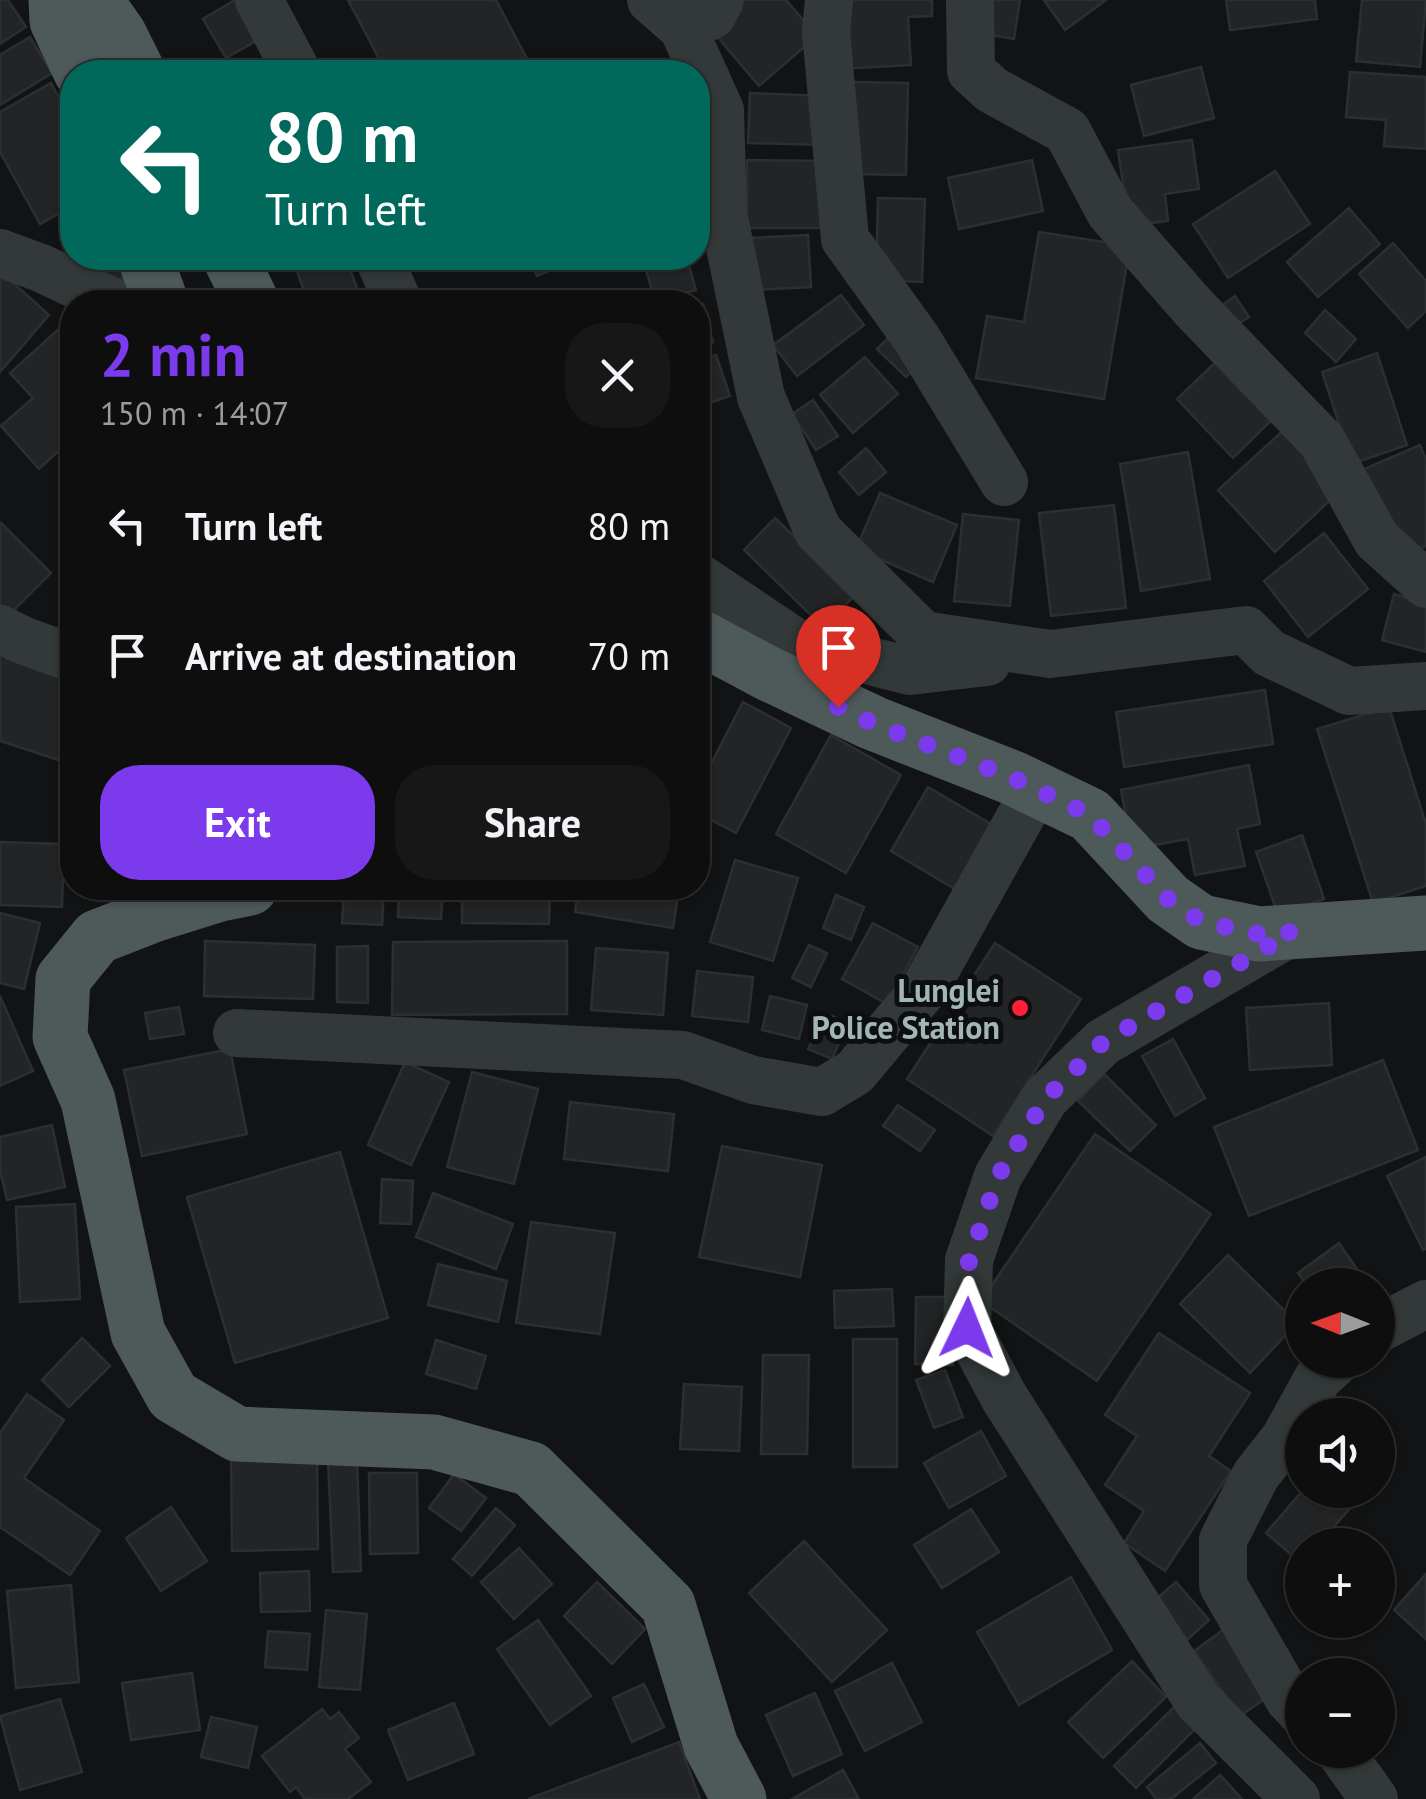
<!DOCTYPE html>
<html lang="en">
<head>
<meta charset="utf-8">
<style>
	:root { --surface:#0e0e0f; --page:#171718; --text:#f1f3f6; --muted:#9b9c9e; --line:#2e2e2f; --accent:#7c3aed }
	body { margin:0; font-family:"PT Sans",sans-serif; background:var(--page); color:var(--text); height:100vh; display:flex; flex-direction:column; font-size:38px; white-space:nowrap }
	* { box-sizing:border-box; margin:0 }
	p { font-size:32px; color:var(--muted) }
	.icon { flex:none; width:55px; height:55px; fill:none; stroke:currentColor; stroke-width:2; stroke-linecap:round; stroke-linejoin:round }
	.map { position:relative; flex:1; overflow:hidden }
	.side { position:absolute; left:60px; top:290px; width:650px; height:610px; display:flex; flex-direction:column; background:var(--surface); border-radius:40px; box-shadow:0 2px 8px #0004,0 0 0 2px var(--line) }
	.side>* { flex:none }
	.top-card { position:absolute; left:60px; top:60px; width:650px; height:210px; border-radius:40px; box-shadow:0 2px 8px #0004,0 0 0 2px var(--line); background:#00695c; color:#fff; overflow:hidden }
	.needle { width:65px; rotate:271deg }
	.controls { position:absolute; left:1285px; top:1268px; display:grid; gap:20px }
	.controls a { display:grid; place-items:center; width:110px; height:110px; border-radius:50%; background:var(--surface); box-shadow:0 2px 8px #0004,0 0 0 2px var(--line); font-size:50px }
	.pin { position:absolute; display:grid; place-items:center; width:85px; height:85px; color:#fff; margin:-102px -42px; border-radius:50% 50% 50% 0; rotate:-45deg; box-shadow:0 0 10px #0007 }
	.pin .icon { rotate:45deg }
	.me { position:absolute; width:110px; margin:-55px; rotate:2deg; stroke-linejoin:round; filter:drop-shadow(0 0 8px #0008) }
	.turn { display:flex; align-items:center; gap:35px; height:210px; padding:0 40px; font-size:45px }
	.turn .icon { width:130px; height:130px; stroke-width:2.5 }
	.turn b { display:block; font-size:70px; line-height:85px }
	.round { display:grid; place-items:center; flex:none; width:105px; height:105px; border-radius:40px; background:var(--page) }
	.head { display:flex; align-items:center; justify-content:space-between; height:170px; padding:0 40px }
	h1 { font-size:60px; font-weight:700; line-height:75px; color:var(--accent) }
	.primary-button { display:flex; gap:20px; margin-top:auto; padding:20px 40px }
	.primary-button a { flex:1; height:115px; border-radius:40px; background:var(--accent); color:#fff; font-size:40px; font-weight:700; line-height:115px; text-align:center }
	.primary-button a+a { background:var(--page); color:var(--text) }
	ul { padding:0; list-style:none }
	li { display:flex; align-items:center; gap:30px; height:130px; padding:0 40px }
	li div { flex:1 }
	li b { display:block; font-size:38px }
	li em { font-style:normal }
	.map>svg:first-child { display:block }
	.building { fill:#222425; stroke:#2c2f30; stroke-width:2.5 }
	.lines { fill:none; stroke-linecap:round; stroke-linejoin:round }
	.minor { stroke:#333939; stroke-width:48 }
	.major { stroke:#4e5959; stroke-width:55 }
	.route { stroke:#7c3aed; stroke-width:18; stroke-dasharray:0 32.4 }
	.poi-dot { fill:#ff1f38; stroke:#0d0e0f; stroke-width:4 }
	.labels { text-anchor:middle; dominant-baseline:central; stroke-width:10; stroke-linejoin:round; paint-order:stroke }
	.poi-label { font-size:32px; font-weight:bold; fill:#a2b6b4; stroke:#0d0e0f; text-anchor:end }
</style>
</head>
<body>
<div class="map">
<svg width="1426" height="1799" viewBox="0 0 1426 1799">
	<rect width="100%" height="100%" fill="#121314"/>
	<g class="building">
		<path d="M 0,0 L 8,0 L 26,27 L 0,44 Z"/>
		<path d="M 235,0 L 242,0 L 263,37 L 226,58 L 203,19 Z"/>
		<path d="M 348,0 L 496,0 L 534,72 L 386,72 Z"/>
		<path d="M 740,0 L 786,0 L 817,36 L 759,86 L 709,27 Z"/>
		<path d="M 836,0 L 932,0 L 932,16 L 908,17 L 911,65 L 839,69 Z"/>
		<path d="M 985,0 L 1020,0 L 1014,39 L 980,33 Z"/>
		<path d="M 1044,0 L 1106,0 L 1065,30 Z"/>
		<path d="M 1226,0 L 1315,0 L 1317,19 L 1230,30 Z"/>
		<path d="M 1362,0 L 1426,0 L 1420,67 L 1356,61 Z"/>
		<path d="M 30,37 L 52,73 L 0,105 L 0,55 Z"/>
		<path d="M 1201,67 L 1214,118 L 1144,136 L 1131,85 Z"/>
		<path d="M 1350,72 L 1426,77 L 1426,149 L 1384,146 L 1386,120 L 1346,117 Z"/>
		<path d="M 852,82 L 908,83 L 906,175 L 851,174 Z"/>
		<path d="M 51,83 L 72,122 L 72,206 L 40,224 L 0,152 L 0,112 Z"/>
		<path d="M 750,93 L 826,96 L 824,145 L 748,143 Z"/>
		<path d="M 1192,140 L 1199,189 L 1165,194 L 1168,221 L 1129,226 L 1118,150 Z"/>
		<path d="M 747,160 L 828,161 L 827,228 L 747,228 Z"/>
		<path d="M 1032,160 L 1043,211 L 959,229 L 948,178 Z"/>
		<path d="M 1275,171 L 1310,224 L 1228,278 L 1193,224 Z"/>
		<path d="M 878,198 L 925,199 L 922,282 L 876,280 Z"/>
		<path d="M 1349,208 L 1380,244 L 1318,297 L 1287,262 Z"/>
		<path d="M 1039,232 L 1130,246 L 1104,399 L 976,378 L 987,316 L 1024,322 Z"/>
		<path d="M 808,235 L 811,287 L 751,290 L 748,238 Z"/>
		<path d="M 1393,243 L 1426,281 L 1426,311 L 1408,328 L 1359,274 Z"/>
		<path d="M 88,258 L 134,258 L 139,273 L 99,287 Z"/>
		<path d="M 299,258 L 346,258 L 362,302 L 308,302 L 293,260 Z"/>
		<path d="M 529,258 L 555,258 L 559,267 L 537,276 Z"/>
		<path d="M 662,258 L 687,258 L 696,290 L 655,301 L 644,263 Z"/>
		<path d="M 0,271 L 49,315 L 0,372 Z"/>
		<path d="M 841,295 L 864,325 L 797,376 L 773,345 Z"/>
		<path d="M 1235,296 L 1249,317 L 1232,328 L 1218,308 Z"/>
		<path d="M 703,304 L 713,342 L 698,346 L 698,306 Z"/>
		<path d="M 1325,310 L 1356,339 L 1336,362 L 1305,333 Z"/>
		<path d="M 72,317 L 72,439 L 39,469 L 1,426 L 33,398 L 10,373 Z"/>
		<path d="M 895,331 L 923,359 L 906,377 L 877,349 Z"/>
		<path d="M 1225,353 L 1281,411 L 1233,458 L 1177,399 Z"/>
		<path d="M 1377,353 L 1407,445 L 1352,464 L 1322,372 Z"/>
		<path d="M 716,355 L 730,396 L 698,407 L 698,362 Z"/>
		<path d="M 865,357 L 898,394 L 853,433 L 820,395 Z"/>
		<path d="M 813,400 L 838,436 L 816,450 L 792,414 Z"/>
		<path d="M 1287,427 L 1343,488 L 1275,552 L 1218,490 Z"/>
		<path d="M 1420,445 L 1426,460 L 1426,546 L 1399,557 L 1362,470 Z"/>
		<path d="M 866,448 L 886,472 L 859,495 L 839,472 Z"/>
		<path d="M 1188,452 L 1210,579 L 1141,591 L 1120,464 Z"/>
		<path d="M 880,493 L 957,525 L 933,582 L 856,549 Z"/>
		<path d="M 1114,505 L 1126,608 L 1051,616 L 1039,513 Z"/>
		<path d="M 963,514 L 1019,520 L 1010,606 L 954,601 Z"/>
		<path d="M 775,518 L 855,595 L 824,628 L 744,550 Z"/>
		<path d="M 1,523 L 51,573 L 0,624 L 0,524 Z"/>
		<path d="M 1324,533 L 1368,589 L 1308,637 L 1264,581 Z"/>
		<path d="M 1394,594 L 1426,603 L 1426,652 L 1382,640 Z"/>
		<path d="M 0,647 L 72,670 L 72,713 L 58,760 L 0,741 Z"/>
		<path d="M 1265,690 L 1273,744 L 1124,767 L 1116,712 Z"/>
		<path d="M 743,702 L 791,728 L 736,833 L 698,813 L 698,789 Z"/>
		<path d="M 1389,707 L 1426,824 L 1426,886 L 1373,903 L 1317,729 Z"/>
		<path d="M 831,735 L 901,775 L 846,873 L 776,834 Z"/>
		<path d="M 1249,765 L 1260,824 L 1237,829 L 1245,866 L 1195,875 L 1188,839 L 1132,849 L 1121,790 Z"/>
		<path d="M 928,787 L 996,827 L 958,891 L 891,851 Z"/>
		<path d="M 1302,835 L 1324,899 L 1278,915 L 1256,852 Z"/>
		<path d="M 0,842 L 64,844 L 62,907 L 0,905 Z"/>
		<path d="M 735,860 L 798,878 L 773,961 L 710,942 Z"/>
		<path d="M 344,888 L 384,890 L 382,925 L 342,923 Z"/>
		<path d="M 399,888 L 443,888 L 441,919 L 398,917 Z"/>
		<path d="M 462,888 L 550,888 L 549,924 L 462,923 Z"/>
		<path d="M 579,888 L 679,888 L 673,928 L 575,912 Z"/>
		<path d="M 836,895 L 864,907 L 851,940 L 823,928 Z"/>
		<path d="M 0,913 L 40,923 L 24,989 L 0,983 Z"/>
		<path d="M 873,923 L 918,947 L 887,1004 L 842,979 Z"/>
		<path d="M 205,941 L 315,945 L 313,999 L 204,996 Z"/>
		<path d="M 567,941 L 567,1014 L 392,1015 L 393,942 Z"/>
		<path d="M 995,943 L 1081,999 L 993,1136 L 907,1079 Z"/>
		<path d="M 809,945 L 827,953 L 811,987 L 792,978 Z"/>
		<path d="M 368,946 L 368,1003 L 337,1002 L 337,947 Z"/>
		<path d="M 596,948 L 668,953 L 663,1015 L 591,1010 Z"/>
		<path d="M 697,971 L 753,977 L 748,1022 L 692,1016 Z"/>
		<path d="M 0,996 L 33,1071 L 0,1086 Z"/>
		<path d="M 770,996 L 807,1005 L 799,1039 L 762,1030 Z"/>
		<path d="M 1329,1003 L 1332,1065 L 1250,1070 L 1246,1008 Z"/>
		<path d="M 179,1007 L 184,1034 L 150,1039 L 145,1013 Z"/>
		<path d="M 825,1013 L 848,1023 L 832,1059 L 808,1049 Z"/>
		<path d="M 1173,1039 L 1205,1098 L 1175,1116 L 1142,1056 Z"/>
		<path d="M 230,1049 L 247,1134 L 142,1156 L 124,1070 Z"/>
		<path d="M 1383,1060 L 1418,1150 L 1249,1216 L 1214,1127 Z"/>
		<path d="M 405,1062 L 449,1082 L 411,1165 L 368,1145 Z"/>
		<path d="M 472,1072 L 538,1089 L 514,1184 L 447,1167 Z"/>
		<path d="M 1104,1074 L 1156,1125 L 1130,1151 L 1078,1101 Z"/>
		<path d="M 570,1102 L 674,1114 L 668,1171 L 564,1159 Z"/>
		<path d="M 898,1105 L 935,1130 L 920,1151 L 883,1126 Z"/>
		<path d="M 52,1125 L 65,1187 L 7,1200 L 0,1170 L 0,1137 Z"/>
		<path d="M 1095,1134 L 1211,1214 L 1097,1381 L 981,1301 Z"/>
		<path d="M 722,1146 L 822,1165 L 800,1277 L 699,1257 Z"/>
		<path d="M 340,1152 L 388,1318 L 235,1363 L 187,1197 Z"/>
		<path d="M 1426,1157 L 1426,1249 L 1423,1250 L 1387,1176 Z"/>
		<path d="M 382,1179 L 413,1181 L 411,1224 L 380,1223 Z"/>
		<path d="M 433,1193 L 513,1224 L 496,1269 L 416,1237 Z"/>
		<path d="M 75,1204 L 80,1299 L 20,1302 L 16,1207 Z"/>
		<path d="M 531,1222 L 615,1233 L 600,1334 L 516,1323 Z"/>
		<path d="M 1339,1243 L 1368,1285 L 1307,1285 L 1298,1273 Z"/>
		<path d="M 1228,1255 L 1297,1323 L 1250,1373 L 1180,1304 Z"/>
		<path d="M 438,1264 L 507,1281 L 498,1322 L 428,1305 Z"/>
		<path d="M 892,1289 L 894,1326 L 835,1328 L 834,1291 Z"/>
		<path d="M 916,1297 L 954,1297 L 953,1365 L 915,1364 Z"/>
		<path d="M 1159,1333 L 1250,1393 L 1209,1456 L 1231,1471 L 1165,1571 L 1124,1543 L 1144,1511 L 1105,1485 L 1137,1436 L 1105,1415 Z"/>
		<path d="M 82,1338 L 110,1366 L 69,1407 L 42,1380 Z"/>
		<rect x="853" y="1339" width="44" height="128"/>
		<path d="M 436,1340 L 486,1356 L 476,1389 L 426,1374 Z"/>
		<path d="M 763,1355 L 809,1355 L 807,1454 L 761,1454 Z"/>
		<path d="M 945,1370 L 963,1417 L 934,1428 L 916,1380 Z"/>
		<path d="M 684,1384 L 742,1387 L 739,1451 L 680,1449 Z"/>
		<path d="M 27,1394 L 64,1420 L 24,1478 L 100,1531 L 70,1575 L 0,1527 L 0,1433 Z"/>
		<path d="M 981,1431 L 1006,1476 L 949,1508 L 924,1463 Z"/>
		<path d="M 317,1453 L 318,1549 L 232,1551 L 231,1454 Z"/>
		<path d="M 357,1459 L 361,1571 L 333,1572 L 328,1460 Z"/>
		<path d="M 369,1473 L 417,1473 L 418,1553 L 370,1554 Z"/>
		<path d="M 454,1474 L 486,1498 L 461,1531 L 429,1508 Z"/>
		<path d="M 1303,1490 L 1366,1490 L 1318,1545 L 1302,1545 L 1302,1564 L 1266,1533 Z"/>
		<path d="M 171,1507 L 207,1561 L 161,1591 L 126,1538 Z"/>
		<path d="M 496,1508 L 515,1525 L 472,1576 L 453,1559 Z"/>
		<path d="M 971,1509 L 999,1552 L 942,1588 L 914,1545 Z"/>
		<path d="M 804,1541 L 887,1630 L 832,1682 L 749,1593 Z"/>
		<path d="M 519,1548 L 552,1584 L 514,1619 L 481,1582 Z"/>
		<path d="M 309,1571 L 310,1611 L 261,1612 L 260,1573 Z"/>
		<path d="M 1426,1574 L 1426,1639 L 1394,1610 Z"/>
		<path d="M 1071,1577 L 1112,1650 L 1019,1705 L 977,1632 Z"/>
		<path d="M 597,1582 L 645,1629 L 612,1664 L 564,1616 Z"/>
		<path d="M 1176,1582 L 1209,1620 L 1187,1640 L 1154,1601 Z"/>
		<path d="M 71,1585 L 79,1682 L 16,1688 L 7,1591 Z"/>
		<path d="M 326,1610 L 367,1614 L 360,1690 L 319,1687 Z"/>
		<path d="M 538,1620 L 591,1696 L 550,1725 L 497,1649 Z"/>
		<path d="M 1227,1627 L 1273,1693 L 1240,1716 L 1194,1651 Z"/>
		<path d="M 268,1631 L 310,1634 L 307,1670 L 265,1667 Z"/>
		<path d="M 1132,1661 L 1166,1697 L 1103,1758 L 1068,1722 Z"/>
		<path d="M 892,1663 L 922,1722 L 865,1751 L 835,1691 Z"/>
		<path d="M 192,1673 L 200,1730 L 131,1740 L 122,1683 Z"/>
		<path d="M 644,1684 L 664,1727 L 632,1742 L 613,1698 Z"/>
		<path d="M 815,1693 L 842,1754 L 793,1776 L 766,1715 Z"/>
		<path d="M 60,1699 L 82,1772 L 20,1790 L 0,1716 Z"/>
		<path d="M 454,1703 L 474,1754 L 408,1780 L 388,1730 Z"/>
		<path d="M 1174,1707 L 1195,1729 L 1136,1788 L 1114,1766 Z"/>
		<path d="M 322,1709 L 330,1719 L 339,1712 L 359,1738 L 345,1749 L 371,1782 L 348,1799 L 305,1799 L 296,1787 L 290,1792 L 262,1756 Z"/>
		<path d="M 211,1717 L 257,1727 L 248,1768 L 201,1757 Z"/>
		<path d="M 679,1742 L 700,1799 L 528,1799 Z"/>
		<path d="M 1200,1743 L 1216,1763 L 1171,1799 L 1156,1799 L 1147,1787 Z"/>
		<path d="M 843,1770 L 859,1799 L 792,1799 Z"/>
		<path d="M 1220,1775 L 1242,1799 L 1193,1799 Z"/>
	</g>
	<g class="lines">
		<g class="minor">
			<path d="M 259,0 L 297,72"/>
			<path d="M 651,0 L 683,28 L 720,110 L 723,213 L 761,397 L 818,531 L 923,635 L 1050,654 L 1246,630 L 1269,653 L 1349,691 L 1426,686"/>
			<path d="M 829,0 L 826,32 L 845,239 L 917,339 L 1004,482"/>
			<path d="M 970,0 L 971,71 L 992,90 L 1067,131 L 1110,212 L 1193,307 L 1322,441 L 1377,540 L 1426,584"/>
			<path d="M 683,28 L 712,15 L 720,0"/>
			<path d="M 0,253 L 41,268 L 113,302"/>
			<path d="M 379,258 L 398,302"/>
			<path d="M 698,577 L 795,642 L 910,671 L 987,662"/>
			<path d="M 0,629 L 22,640 L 72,658"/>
			<path d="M 1293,931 L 1103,1042 L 1045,1098 L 998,1176 L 969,1260 L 967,1328 L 1004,1397 L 1198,1701 L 1296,1799"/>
			<path d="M 237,1033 L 683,1055 L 753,1080 L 822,1092 L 855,1072 L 925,988 L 1036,789"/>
			<path d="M 1378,1329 L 1426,1304"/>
			<path d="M 1302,1713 L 1289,1699 L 1223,1585 L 1223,1540 L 1256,1475 L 1285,1438 L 1318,1378 L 1338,1360"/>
			<path d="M 1339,1750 L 1374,1799"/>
		</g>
		<g class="major">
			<path d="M 56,0 L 57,21 L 81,72"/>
			<path d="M 95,0 L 119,34 L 138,72"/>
			<path d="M 145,258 L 161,302"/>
			<path d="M 230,258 L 252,302"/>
			<path d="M 698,636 L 769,674 L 873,723 L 1013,778 L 1090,815 L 1168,899 L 1201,922 L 1259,934 L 1426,923"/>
			<path d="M 250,888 L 220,894 L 156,914 L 97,937 L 63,979 L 60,1037 L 88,1100 L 138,1333 L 173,1396 L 237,1434 L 434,1442 L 531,1469 L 668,1605 L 711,1746 L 739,1799"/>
		</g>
	</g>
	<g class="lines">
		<path class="route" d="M 838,707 L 872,723 L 1013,778 L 1090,815 L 1168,899 L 1202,922 L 1259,934 L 1293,932 L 1103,1042 L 1046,1098 L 998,1176 L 979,1232 L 969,1260 L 967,1328"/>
	</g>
	<circle class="poi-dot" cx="1020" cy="1008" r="10"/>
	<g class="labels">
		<g class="poi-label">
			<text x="1000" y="990">Lunglei<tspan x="1000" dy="37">Police Station</tspan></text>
		</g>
	</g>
</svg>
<div class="controls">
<a><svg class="needle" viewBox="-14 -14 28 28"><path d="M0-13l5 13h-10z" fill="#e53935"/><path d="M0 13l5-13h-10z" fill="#9b9c9e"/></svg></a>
<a><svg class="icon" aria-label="sound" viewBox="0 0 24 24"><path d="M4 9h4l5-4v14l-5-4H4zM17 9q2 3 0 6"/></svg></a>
<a>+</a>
<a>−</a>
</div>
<div class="pin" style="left:838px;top:707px;background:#d93025"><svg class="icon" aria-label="arrive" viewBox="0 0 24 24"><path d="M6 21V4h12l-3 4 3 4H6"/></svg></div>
<svg class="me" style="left:967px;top:1328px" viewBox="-20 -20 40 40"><path d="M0-17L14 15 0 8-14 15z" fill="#7c3aed" stroke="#fff" stroke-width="4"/></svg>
<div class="top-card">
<div class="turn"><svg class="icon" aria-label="left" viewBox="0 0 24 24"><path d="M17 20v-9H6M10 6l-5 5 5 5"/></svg><div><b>80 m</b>Turn left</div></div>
</div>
<section class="side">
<div class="head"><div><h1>2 min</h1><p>150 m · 14:07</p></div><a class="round"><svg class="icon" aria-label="close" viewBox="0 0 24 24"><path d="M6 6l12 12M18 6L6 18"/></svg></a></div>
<ul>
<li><svg class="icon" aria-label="left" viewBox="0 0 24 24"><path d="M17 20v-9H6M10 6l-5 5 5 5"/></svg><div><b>Turn left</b></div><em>80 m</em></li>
<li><svg class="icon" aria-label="arrive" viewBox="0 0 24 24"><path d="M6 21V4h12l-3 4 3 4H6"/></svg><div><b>Arrive at destination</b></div><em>70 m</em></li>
</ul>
<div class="primary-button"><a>Exit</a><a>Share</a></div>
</section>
</div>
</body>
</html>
